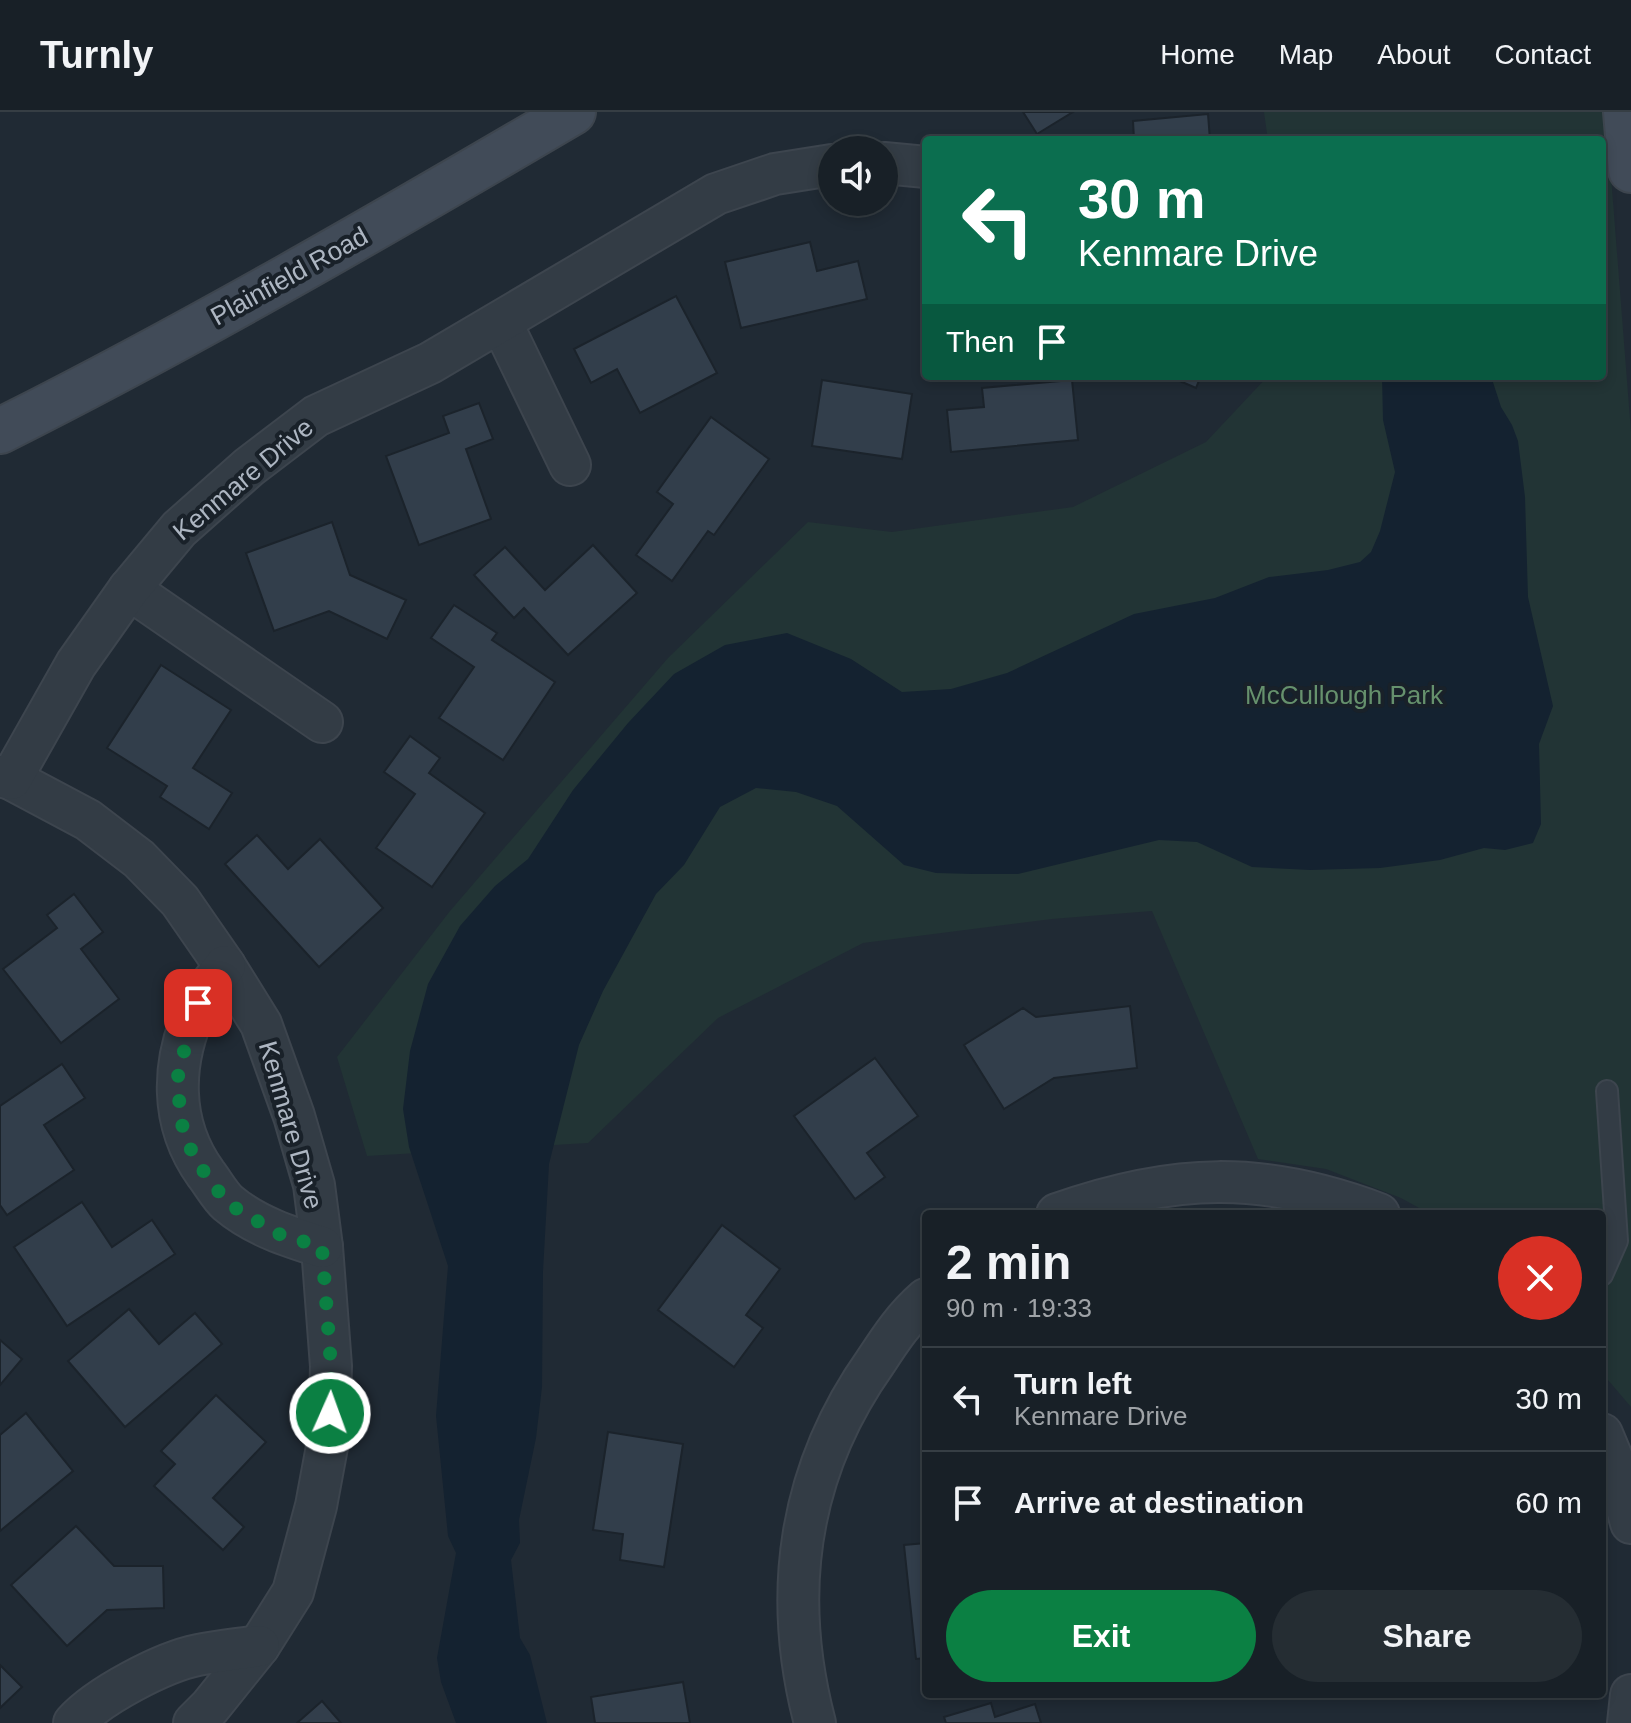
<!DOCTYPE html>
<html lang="en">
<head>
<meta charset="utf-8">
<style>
	:root { --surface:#182027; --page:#252d33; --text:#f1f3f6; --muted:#9fa3a7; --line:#363e44; --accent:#0b8043 }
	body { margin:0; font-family:Arial,sans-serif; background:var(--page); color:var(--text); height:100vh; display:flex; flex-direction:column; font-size:30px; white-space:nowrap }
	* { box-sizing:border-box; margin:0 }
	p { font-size:26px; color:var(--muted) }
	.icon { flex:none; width:44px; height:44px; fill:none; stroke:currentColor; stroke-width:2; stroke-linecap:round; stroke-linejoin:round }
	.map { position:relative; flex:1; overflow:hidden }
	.side { position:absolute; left:922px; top:1098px; width:684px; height:488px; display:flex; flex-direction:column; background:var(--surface); border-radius:8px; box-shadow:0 4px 12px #0003,0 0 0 2px var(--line) }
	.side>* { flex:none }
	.hud { position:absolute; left:922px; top:24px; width:684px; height:244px; border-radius:8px; box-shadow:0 4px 12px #0003,0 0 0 2px var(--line); background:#0b6e4f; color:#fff; overflow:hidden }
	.fabs { position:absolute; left:818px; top:24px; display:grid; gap:16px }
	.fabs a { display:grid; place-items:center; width:80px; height:80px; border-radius:50%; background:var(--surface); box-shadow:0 4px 12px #0003,0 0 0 2px var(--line); font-size:40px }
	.pin { position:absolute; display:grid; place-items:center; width:68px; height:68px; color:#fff; margin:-34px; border-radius:16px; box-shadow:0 4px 12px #0006 }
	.me { position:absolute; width:88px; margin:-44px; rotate:2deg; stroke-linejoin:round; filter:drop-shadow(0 0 6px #0008) }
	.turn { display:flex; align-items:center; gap:28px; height:168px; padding:0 24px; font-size:36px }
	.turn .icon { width:104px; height:104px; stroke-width:2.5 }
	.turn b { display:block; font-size:56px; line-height:68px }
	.then { display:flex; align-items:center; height:76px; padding:0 24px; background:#0003; gap:16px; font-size:30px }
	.round { display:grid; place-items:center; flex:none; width:84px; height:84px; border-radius:42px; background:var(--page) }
	.summary { display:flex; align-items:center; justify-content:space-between; height:136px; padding:0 24px }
	h1 { font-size:48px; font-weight:600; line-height:60px }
	.primary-button { display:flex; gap:16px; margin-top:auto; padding:16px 24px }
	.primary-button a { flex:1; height:92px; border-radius:48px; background:var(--accent); color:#fff; font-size:32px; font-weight:600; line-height:92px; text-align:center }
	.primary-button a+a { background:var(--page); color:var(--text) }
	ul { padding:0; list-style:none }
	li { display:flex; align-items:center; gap:24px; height:104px; padding:0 24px; border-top:2px solid var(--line) }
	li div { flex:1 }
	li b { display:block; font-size:30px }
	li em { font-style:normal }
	header { display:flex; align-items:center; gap:48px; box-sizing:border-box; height:112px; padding:0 40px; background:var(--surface); border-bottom:2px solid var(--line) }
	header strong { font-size:38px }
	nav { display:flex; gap:44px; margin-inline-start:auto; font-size:28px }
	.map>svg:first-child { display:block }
	.green { fill:#223435 }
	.water { fill:#142230 }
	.building { fill:#323e4b; stroke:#1b232b; stroke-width:2 }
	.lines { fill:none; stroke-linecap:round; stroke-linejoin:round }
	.service-casing { stroke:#3d454e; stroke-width:24 }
	.minor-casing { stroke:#3d454e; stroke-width:44 }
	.secondary-casing { stroke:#3d454e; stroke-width:48 }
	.service { stroke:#333c45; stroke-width:20 }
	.minor { stroke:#333c45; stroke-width:40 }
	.secondary { stroke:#414b58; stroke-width:44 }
	.route { stroke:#0b8043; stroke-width:14; stroke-dasharray:0 25.2 }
	.labels { text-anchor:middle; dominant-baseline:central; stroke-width:8; stroke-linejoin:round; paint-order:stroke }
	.street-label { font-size:26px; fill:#adb6c2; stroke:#192129 }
	.park-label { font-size:26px; fill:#66916d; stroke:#192129 }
</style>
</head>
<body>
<header>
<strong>Turnly</strong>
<nav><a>Home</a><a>Map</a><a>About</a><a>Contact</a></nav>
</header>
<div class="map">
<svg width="1631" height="1611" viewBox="0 0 1631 1611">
	<rect width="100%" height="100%" fill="#202a34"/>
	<path class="green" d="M 1264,0 L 1606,0 L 1631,320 L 1631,1295 L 1602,1261 L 1602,1102 L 1430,1102 L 1401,1086 L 1326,1057 L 1258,1047 L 1152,799 L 1052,807 L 863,831 L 718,906 L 588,1031 L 367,1044 L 337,945 L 450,799 L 668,546 L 808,410 L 892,420 L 1073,395 L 1206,330 L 1268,264 L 1602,264 L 1602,28 L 1268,28 Z"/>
	<path class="water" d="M 1382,264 L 1491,264 L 1501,295 L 1512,313 L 1518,329 L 1525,385 L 1528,485 L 1553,594 L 1539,632 L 1541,712 L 1533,731 L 1505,738 L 1484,736 L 1440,748 L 1380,756 L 1310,758 L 1252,755 L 1197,730 L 1159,728 L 1018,762 L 972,762 L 936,761 L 904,753 L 837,694 L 796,680 L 756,676 L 720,695 L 684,753 L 656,782 L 603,879 L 579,933 L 549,1052 L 543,1159 L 542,1275 L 536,1326 L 519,1408 L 520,1431 L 511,1448 L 520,1526 L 530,1543 L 547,1611 L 456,1611 L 441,1570 L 437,1546 L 456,1441 L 448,1424 L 436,1304 L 448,1154 L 409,1035 L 403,997 L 410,939 L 428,872 L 460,814 L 495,774 L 528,747 L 573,678 L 628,611 L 674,562 L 725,533 L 787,521 L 851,547 L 902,580 L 951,577 L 1007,561 L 1134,502 L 1215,486 L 1269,465 L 1328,458 L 1360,450 L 1371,440 L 1380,419 L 1395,360 L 1383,308 Z"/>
	<g class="building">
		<path d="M 1023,0 L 1073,0 L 1037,22 Z"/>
		<path d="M 1208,2 L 1210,28 L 1134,28 L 1133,9 Z"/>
		<path d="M 810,130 L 817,159 L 858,149 L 867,187 L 741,216 L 725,150 Z"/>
		<path d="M 676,184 L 717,261 L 640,301 L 617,257 L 591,271 L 574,237 Z"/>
		<path d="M 1168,264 L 1201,264 L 1196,276 Z"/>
		<path d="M 822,268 L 912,282 L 902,347 L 812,334 Z"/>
		<path d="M 1072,268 L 1078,328 L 951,340 L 947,298 L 984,295 L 982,276 Z"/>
		<path d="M 479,291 L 493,327 L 466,337 L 491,407 L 419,433 L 386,344 L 449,321 L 443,304 Z"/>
		<path d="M 711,305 L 769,347 L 714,423 L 708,419 L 672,469 L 636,443 L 673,392 L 657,380 Z"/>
		<path d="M 332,410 L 350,463 L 406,488 L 387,527 L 329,499 L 274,519 L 246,441 Z"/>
		<path d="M 593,433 L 637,481 L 568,543 L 524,496 L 514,506 L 474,463 L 505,435 L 545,478 Z"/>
		<path d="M 454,493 L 497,521 L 492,528 L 555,570 L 503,648 L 439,606 L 474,555 L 431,526 Z"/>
		<path d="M 161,553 L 231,598 L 193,656 L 232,681 L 209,717 L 160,685 L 167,674 L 107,636 Z"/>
		<path d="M 410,624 L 440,646 L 429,661 L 485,701 L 432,775 L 376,736 L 415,682 L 384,660 Z"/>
		<path d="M 257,723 L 288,757 L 320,727 L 383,796 L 319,855 L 225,752 Z"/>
		<path d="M 74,782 L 103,820 L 81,837 L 119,887 L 61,931 L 3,857 L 57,816 L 47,803 Z"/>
		<path d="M 1130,894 L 1137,956 L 1054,966 L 1004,997 L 964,933 L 1023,896 L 1036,905 Z"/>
		<path d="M 875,946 L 918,1004 L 867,1041 L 885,1065 L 855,1087 L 794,1004 Z"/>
		<path d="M 62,952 L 85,986 L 44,1013 L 74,1058 L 7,1103 L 0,1093 L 0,994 Z"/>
		<path d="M 82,1090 L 112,1135 L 152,1108 L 175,1142 L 67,1214 L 14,1135 Z"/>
		<path d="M 722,1113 L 780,1157 L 746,1203 L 763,1216 L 734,1255 L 658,1198 Z"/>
		<path d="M 129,1197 L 159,1232 L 195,1201 L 222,1232 L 125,1315 L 68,1249 Z"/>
		<path d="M 0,1228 L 22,1247 L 0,1273 Z"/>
		<path d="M 216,1283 L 266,1330 L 213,1386 L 244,1415 L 223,1438 L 154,1374 L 175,1352 L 161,1339 Z"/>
		<path d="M 26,1301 L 73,1359 L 0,1419 L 0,1323 Z"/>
		<path d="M 608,1320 L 683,1332 L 664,1455 L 620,1448 L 623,1422 L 593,1418 Z"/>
		<path d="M 76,1414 L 114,1454 L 163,1454 L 164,1496 L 107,1498 L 67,1534 L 11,1473 Z"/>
		<path d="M 926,1431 L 926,1546 L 916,1547 L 904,1433 Z"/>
		<path d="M 0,1553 L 22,1575 L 0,1596 Z"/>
		<path d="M 683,1570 L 690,1611 L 595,1611 L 591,1585 Z"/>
		<path d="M 322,1589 L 341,1611 L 297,1611 Z"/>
		<path d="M 991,1591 L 995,1605 L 1035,1592 L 1041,1611 L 946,1611 L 944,1605 Z"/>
	</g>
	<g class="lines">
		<g class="service-casing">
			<path id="service" d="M 1602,1163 L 1617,1129 L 1607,979"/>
		</g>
		<g class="minor-casing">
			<g id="minor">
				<path d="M 884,51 L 926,55"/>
				<path d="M 501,210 L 570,353"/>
				<path d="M 129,477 L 322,610"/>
				<path d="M 0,664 L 11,667 L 88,708 L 139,747 L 180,789 L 225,854 L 261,912 L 294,1004 L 314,1073 L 322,1135 L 331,1254 L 329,1324 L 316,1394 L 293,1480 L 259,1534 L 210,1595 L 194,1611"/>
				<path d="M 11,667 L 76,552 L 129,477 L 179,417 L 249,355 L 316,304 L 430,251 L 716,82 L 775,62 L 832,53"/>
				<path d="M 225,854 C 216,866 204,880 197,894 C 171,950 169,1011 206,1062 C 213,1071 220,1084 228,1091 C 255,1114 290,1125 322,1135"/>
				<path d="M 1057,1102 C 1173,1061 1263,1058 1379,1102"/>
				<path d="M 1602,1322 L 1615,1353 L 1631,1411"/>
				<path d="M 74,1611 C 98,1584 163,1550 198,1543 C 218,1539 239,1537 259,1534"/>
				<path d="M 815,1611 C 781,1482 798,1359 876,1249 C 891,1226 905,1205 926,1187"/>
				<path d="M 1628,1611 L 1631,1583"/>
			</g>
		</g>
		<g class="secondary-casing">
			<g id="secondary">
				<path d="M 1626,0 L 1631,58"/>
				<path d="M 0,319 C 195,221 384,111 573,0"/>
			</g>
		</g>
		<use href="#service" class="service"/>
		<use href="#minor" class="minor"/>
		<use href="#secondary" class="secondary"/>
	</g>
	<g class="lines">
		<path class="route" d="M 198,891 L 178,960 L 180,1007 L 194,1046 L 227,1091 L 279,1122 L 322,1135 L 331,1254 L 330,1301"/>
	</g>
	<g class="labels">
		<g class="street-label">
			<text transform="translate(289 164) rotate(-29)">Plainfield Road</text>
			<text transform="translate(243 367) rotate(-40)">Kenmare Drive</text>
			<text transform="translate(291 1013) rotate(74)">Kenmare Drive</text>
		</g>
		<g class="park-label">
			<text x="1344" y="583">McCullough Park</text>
		</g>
	</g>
</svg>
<div class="fabs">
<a><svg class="icon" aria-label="sound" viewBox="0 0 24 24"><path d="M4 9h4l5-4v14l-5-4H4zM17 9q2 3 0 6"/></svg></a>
</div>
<div class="pin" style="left:198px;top:891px;background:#d93025"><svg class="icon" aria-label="arrive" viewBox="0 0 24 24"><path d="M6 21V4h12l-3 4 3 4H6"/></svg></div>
<svg class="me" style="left:330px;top:1301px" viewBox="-20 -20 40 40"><circle r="17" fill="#0b8043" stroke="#fff" stroke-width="3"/><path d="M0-11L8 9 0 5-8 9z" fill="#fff"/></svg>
<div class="hud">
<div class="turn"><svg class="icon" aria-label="left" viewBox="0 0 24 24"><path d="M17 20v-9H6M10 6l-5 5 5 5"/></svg><div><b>30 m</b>Kenmare Drive</div></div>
<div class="then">Then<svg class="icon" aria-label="arrive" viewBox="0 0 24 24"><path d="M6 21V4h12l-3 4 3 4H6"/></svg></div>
</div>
<section class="side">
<div class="summary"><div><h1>2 min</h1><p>90 m · 19:33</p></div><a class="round" style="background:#d93025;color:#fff"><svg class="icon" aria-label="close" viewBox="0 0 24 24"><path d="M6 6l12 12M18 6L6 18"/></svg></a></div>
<ul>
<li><svg class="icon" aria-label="left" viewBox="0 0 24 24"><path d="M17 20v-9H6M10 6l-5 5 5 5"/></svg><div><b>Turn left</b><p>Kenmare Drive</p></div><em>30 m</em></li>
<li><svg class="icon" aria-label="arrive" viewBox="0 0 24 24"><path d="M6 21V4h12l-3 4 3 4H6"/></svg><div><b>Arrive at destination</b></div><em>60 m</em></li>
</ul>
<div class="primary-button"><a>Exit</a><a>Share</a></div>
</section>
</div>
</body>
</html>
